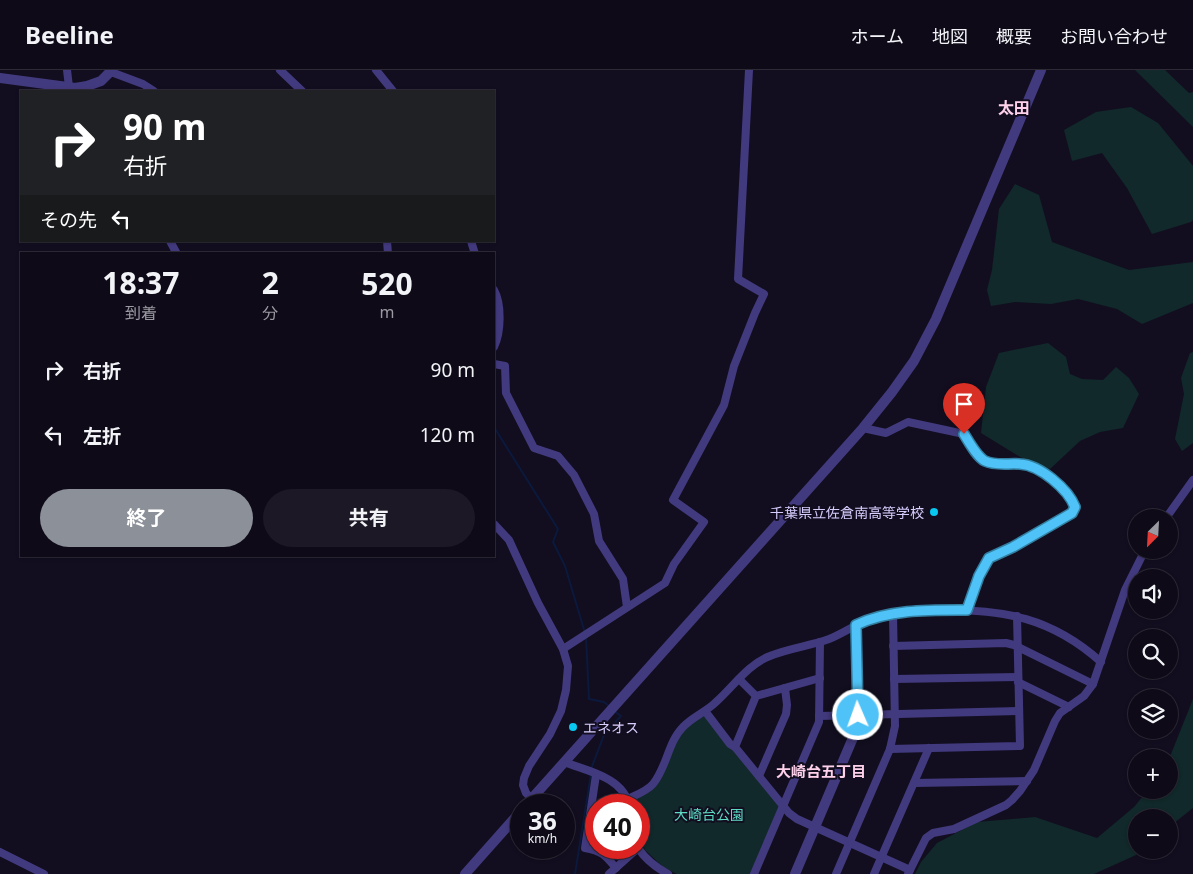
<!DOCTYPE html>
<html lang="ja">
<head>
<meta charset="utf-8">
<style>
	:root { --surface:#0e0a18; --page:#1c1825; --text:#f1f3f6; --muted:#9b9aa2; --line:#2e2b37; --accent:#8c9099 }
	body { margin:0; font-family:"Noto Sans","Noto Sans JP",sans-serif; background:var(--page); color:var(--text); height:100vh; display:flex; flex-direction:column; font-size:19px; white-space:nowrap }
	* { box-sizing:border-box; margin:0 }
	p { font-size:16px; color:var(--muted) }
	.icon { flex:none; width:28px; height:28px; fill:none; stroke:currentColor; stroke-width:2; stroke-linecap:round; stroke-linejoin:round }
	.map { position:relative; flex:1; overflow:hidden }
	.panel { position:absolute; left:20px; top:182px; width:475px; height:305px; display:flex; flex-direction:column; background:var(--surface); border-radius:0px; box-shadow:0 1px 4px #0004,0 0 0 1px var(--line) }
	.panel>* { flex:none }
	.hud { position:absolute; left:20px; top:20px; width:475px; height:152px; border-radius:0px; box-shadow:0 1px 4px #0004,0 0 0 1px var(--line); background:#202124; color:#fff; overflow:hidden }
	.needle { width:32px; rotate:204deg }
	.controls { position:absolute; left:1128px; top:439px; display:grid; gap:10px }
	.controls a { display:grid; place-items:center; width:50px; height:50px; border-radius:50%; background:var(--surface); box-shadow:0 1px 4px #0004,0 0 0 1px var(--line); font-size:25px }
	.speed { position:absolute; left:510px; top:724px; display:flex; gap:10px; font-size:25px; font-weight:700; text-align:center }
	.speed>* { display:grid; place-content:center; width:65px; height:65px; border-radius:50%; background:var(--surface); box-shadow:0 1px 4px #0004,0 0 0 1px var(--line); line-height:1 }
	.speed small { font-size:12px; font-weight:400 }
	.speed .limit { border:8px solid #d22; background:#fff; color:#111 }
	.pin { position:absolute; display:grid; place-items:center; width:42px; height:42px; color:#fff; margin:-51px -21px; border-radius:50% 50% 50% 0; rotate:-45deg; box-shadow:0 0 5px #0007 }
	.pin .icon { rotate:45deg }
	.me { position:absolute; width:55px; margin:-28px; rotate:358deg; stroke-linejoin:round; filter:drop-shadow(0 0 4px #0008) }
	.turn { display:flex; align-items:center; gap:18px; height:105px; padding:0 20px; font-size:22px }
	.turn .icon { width:65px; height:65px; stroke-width:2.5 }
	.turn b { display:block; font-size:35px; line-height:42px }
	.then { display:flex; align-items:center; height:48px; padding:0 20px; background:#0003; gap:10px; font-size:19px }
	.eta { display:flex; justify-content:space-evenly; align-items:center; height:85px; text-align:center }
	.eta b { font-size:30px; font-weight:700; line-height:35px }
	.primary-button { display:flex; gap:10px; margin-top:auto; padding:10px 20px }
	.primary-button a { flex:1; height:58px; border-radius:30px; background:var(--accent); color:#fff; font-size:20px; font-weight:700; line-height:58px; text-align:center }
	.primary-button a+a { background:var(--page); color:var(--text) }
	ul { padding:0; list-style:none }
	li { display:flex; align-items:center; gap:15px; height:65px; padding:0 20px }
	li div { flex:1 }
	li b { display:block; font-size:19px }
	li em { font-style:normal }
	header { display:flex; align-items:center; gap:30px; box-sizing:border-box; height:70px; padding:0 25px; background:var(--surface); border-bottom:1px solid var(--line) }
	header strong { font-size:24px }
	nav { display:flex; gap:28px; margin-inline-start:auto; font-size:18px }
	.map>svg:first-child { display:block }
	.green { fill:#11292a }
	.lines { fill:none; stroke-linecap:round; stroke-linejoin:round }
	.stream { stroke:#0b193c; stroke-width:2 }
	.minor { stroke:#423a7e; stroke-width:8 }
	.tertiary { stroke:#423a7e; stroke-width:10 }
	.route-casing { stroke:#337fa1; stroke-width:12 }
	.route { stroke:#4fc3f7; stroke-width:9 }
	.poi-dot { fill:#08c7f0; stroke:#120e20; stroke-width:2 }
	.labels { text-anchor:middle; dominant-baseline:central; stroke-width:4; stroke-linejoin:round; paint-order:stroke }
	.poi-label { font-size:14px; fill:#d8cefd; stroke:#120e20; text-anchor:end }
	.park-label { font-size:14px; fill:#5ddbc5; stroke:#120e20 }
	.neighbourhood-label { font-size:15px; font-weight:bold; fill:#fed0ea; stroke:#120e20 }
	.quarter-label { font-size:16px; font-weight:bold; fill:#fed0ea; stroke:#120e20 }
</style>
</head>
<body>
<header>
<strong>Beeline</strong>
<nav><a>ホーム</a><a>地図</a><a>概要</a><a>お問い合わせ</a></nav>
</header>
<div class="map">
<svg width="1193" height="804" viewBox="0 0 1193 804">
	<rect width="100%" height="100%" fill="#120e20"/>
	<g class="green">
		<path d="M 1135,0 L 1165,0 L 1189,23 L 1193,22 L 1193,57 Z"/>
		<path d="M 1131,37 L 1158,53 L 1193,96 L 1193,150 L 1191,152 L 1152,164 L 1127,118 L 1102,83 L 1072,91 L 1064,60 L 1096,42 Z"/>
		<path d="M 1015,114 L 1039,125 L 1052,172 L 1129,200 L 1193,192 L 1193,233 L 1142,254 L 1117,239 L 1078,229 L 1051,234 L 1015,232 L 991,236 L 987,220 L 992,200 L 999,139 Z"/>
		<path d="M 1048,273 L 1066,287 L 1070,304 L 1082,309 L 1103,310 L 1116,297 L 1129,308 L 1139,324 L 1123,358 L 1100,362 L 1080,371 L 1050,399 L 1030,393 L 981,363 L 986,317 L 999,283 Z"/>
		<path d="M 1193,282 L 1193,373 L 1182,381 L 1175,369 L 1184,324 L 1181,308 L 1190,283 Z"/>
		<path d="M 1193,629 L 1193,738 L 1169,757 L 1169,748 L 1136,748 L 1136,780 L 1142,780 L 1136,785 L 1094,804 L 915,804 L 921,792 L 937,773 L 977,752 L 1035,747 L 1097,768 L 1134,737 L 1148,720 L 1169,720 L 1169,689 Z"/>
		<path d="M 704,645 L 779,735 L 780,739 L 751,804 L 677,804 L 663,797 L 645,780 L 640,769 L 639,764 L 639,735 L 632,735 L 633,731 L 645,722 L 682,660 Z"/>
	</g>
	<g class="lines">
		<g class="stream">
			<path d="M 494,357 L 558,459 L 553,472 L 565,496 L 585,563"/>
			<path d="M 586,567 L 589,629 L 604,632 L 609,636"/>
			<path d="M 591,699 L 604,665 L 621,646 L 614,641"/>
			<path d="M 575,804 L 591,704"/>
		</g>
		<g class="minor">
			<path d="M 67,0 L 69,17 L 71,20"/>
			<path d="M 280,0 L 302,21"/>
			<path d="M 376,0 L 393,21"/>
			<path d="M 111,2 L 143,14 L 154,21"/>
			<path d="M 170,171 L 177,184"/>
			<path d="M 387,171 L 388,184"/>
			<path d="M 471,171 L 475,184"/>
			<path d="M 494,220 C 502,234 501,263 494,277"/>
			<path d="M 494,294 L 505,296 L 506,323 L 534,378 L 558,386 L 574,405 L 594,444 L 599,471 L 623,509 L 627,537"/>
			<path d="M 863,358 L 886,363 L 908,352 L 964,364 C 969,372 977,387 985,391 C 995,396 1009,393 1020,394 C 1040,395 1068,419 1075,437 L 1072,443 L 1013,477 L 989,489 L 979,506 L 967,540"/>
			<path d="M 1166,448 L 1193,410"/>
			<path d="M 494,454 L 509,470 L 538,533 L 563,579 L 568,596 L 566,620 L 561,641 L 550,664 L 529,696 L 524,708 L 523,715 L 526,723 L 532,729"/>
			<path d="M 893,576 L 1006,573 L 1014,575 L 1093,614"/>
			<path d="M 563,579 L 665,513 L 674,494 L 704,452 L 673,430 L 724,335 L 734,296 L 755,243 L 764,224 L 738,209 L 749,0"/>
			<path d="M 820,608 L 756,626 L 735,677 L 789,743 L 797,749 L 910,800"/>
			<path d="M 739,609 L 756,626"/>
			<path d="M 894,609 L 1018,607"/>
			<path d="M 1018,612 L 1069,637"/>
			<path d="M 705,641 L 730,674 L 735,677"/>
			<path d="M 819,646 L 1019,641"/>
			<path d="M 890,679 L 1020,676 L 1017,546"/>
			<path d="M 564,692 C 587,701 623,707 629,735"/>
			<path d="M 596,705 L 585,778 C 602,781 605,785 616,798"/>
			<path d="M 759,706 L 786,644 L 787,635 L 785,618"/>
			<path d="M 914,713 L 1027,711"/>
			<path d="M 628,729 C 636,725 647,721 653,714 C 667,697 668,672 683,657 C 692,647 706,642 716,632 C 733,617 748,594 770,586 C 789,578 810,576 829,569 C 844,563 857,553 873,548 C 894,542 918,540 940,540 C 1004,539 1052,548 1101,592"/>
			<path d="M 638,778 C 646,790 655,797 668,804"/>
			<path d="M 0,782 L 44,804"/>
			<path d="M 609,804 L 638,778"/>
			<path d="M 754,804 L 819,652 L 820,572"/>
			<path d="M 836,804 L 890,679 L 895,656 L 893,544"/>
			<path d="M 874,804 L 929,678"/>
			<path d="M 908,804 L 926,768 L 933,763 L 954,759 L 1006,735 L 1012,730 L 1020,721 L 1034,700 L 1055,651 L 1060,643 L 1084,626 L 1093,614 L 1125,520 L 1145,480"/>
		</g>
		<g class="tertiary">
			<path d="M 0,8 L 75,18 L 87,16 L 101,11 L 112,0"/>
			<path d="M 526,735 L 863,358 L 892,322 L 914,291 L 936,249 L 1041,0"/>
			<path d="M 465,804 L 521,741"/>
			<path d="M 795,804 L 855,663 L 858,645 L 856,555"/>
		</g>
	</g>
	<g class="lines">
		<g class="route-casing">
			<path id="route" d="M 858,645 L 856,555 C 890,539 930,540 967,540 L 979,506 L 989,488 L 1013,477 L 1072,443 L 1075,437 C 1068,419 1040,395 1020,394 C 1009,393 995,396 985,391 C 977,387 969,372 964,364"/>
		</g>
		<use href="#route" class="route"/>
	</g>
	<g class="poi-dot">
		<circle cx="934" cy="442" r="5"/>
		<circle cx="573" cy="657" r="5"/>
	</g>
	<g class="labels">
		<g class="poi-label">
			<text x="924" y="442">千葉県立佐倉南高等学校</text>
			<text x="583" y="657" text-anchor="start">エネオス</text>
		</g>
		<g class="park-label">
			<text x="709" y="744">大崎台公園</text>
		</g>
		<g class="neighbourhood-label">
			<text x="821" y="701">大崎台五丁目</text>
		</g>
		<g class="quarter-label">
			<text x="1014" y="38">太田</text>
		</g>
	</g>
</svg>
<div class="controls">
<a><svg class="needle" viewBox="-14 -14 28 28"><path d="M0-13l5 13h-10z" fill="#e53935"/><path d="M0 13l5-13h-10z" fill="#9b9aa2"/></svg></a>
<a><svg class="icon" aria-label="sound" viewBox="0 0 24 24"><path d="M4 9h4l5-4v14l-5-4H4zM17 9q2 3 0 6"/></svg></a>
<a><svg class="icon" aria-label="search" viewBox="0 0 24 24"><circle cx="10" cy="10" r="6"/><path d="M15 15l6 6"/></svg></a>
<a><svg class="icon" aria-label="layers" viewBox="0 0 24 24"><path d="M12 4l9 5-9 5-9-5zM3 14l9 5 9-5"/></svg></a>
<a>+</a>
<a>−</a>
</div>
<div class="speed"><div>36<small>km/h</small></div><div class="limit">40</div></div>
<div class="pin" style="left:964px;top:364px;background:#d93025"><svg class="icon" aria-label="arrive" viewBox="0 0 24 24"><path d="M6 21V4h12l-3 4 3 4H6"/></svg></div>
<svg class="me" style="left:858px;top:645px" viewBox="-20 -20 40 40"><circle r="17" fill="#4fc3f7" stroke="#fff" stroke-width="3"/><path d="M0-11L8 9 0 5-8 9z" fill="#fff"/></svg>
<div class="hud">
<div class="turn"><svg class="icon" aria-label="right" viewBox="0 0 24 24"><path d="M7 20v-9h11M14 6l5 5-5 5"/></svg><div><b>90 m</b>右折</div></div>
<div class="then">その先<svg class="icon" aria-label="left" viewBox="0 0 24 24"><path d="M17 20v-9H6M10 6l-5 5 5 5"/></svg></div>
</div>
<section class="panel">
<div class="eta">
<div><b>18:37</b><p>到着</p></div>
<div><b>2</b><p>分</p></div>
<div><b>520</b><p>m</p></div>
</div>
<ul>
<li><svg class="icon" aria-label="right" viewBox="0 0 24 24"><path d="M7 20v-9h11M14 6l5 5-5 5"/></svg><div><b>右折</b></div><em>90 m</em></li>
<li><svg class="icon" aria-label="left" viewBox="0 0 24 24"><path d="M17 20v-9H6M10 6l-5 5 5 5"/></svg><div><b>左折</b></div><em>120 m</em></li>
</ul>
<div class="primary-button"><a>終了</a><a>共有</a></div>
</section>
</div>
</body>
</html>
